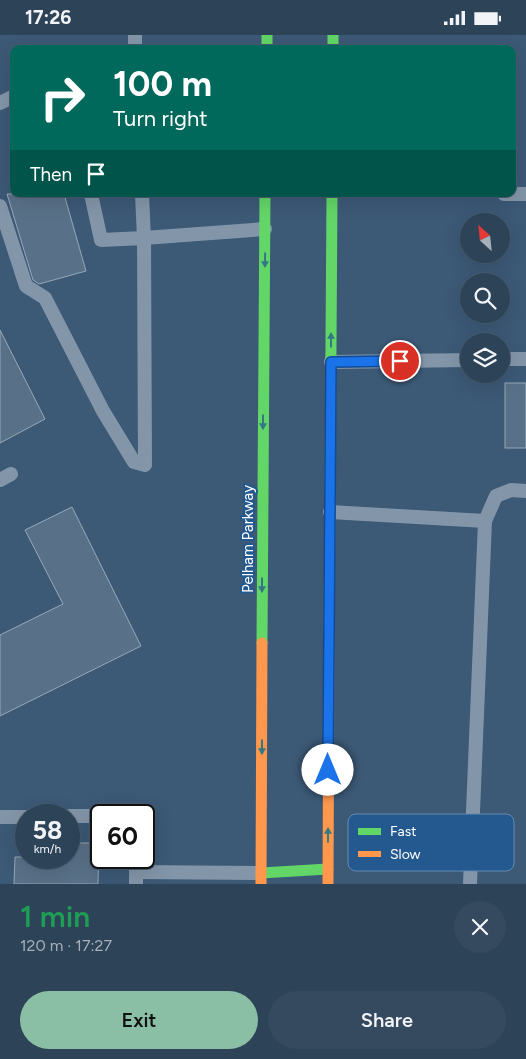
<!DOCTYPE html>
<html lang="en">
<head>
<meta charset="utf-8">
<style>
	:root { --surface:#2d4358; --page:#354a5e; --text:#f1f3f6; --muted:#a7b0ba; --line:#485c6e; --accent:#8abfa5 }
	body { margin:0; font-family:Figtree,sans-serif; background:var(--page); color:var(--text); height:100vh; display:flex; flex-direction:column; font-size:19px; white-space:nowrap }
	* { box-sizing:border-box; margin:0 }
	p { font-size:16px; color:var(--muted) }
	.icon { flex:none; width:28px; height:28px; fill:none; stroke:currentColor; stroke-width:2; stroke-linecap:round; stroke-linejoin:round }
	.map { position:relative; height:849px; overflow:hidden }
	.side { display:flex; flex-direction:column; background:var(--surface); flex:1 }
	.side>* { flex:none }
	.top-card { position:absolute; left:10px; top:10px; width:506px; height:152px; border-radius:10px; box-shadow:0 5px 20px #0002,0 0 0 1px var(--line); background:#00695c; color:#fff; overflow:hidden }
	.needle { width:32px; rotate:333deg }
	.buttons { position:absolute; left:460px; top:178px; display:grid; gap:10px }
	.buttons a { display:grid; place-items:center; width:50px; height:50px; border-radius:50%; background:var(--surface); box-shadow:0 5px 20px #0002,0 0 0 1px var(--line); font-size:25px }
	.speed { position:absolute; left:15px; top:769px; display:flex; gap:10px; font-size:25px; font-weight:700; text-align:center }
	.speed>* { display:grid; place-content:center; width:65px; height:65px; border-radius:50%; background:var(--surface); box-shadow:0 5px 20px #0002,0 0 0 1px var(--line); line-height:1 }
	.speed small { font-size:12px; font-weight:400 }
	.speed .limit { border:2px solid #111; border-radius:8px; background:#fff; color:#111 }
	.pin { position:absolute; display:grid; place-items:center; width:42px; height:42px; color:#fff; margin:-21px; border:2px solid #fff; border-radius:50%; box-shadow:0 1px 5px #0007 }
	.me { position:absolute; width:55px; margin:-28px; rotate:0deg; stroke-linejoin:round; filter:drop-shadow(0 0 4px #0008) }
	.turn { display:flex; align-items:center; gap:18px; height:105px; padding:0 20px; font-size:22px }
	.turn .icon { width:65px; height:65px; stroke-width:2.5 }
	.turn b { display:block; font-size:35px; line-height:42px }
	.then { display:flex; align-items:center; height:48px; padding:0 20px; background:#0003; gap:10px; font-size:19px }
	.round { display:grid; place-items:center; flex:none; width:52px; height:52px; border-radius:26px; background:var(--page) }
	.headline { display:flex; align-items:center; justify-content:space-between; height:85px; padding:0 20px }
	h1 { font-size:30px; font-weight:600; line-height:38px; color:#1e9e55 }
	.button { display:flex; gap:10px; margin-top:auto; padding:10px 20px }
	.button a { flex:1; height:58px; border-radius:30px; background:var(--accent); color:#111; font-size:20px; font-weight:600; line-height:58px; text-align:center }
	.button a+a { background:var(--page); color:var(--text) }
	.status { display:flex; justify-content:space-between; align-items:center; height:35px; padding:0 25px; background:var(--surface); direction:ltr }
	.status svg { height:14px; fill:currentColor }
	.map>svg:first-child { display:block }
	.building { fill:#597188; stroke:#97a8b8 }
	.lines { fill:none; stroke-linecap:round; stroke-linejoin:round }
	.lane { stroke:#8396a9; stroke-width:14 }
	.fast { stroke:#63d668; stroke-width:11 }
	.slow { stroke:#ff974d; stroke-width:11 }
	.oneway { fill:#337884 }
	.route-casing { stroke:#114b97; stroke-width:12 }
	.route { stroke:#1a73e8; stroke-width:9 }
	.labels { text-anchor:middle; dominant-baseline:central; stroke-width:4; stroke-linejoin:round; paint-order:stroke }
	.street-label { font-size:15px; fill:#fff; stroke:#23598e }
	.key { fill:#23598e; stroke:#658bb0; stroke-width:1 }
	.key-label { font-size:14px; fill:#fff }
</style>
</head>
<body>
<div class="status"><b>17:26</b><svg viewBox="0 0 49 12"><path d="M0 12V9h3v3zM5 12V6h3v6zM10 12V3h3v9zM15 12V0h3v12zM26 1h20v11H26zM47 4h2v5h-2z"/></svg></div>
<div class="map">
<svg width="526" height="849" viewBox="0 0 526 849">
	<rect width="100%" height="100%" fill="#3c5976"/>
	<g class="building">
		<path d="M 7,159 L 64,159 L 86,236 L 39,249 L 33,245 Z"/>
		<path d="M 0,295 L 45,384 L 0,408 Z"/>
		<rect x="505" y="348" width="21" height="65"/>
		<path d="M 72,472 L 141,611 L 0,681 L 0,600 L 63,569 L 25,495 Z"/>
		<path d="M 69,808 L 99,808 L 98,849 L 14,849 L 15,822 L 69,822 Z"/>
	</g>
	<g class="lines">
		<g class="lane">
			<path d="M 135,0 L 135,14"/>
			<path d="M 0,68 L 14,61"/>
			<path d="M 142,159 L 144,203 L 265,194"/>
			<path d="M 504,159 L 526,159"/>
			<path d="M 0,171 L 26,251 L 45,263 L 103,376 L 134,427 L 145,430 L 144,203 L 101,205 L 91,159"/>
			<path d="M 501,324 L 526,324"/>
			<path d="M 331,327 L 469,325"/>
			<path d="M 0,445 L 11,439"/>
			<path d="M 330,477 L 485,486 L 470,849"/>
			<path d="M 485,486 L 496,461 L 511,455 L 526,456"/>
			<path d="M 69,781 L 101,781"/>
			<path d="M 0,782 L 26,782"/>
			<path d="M 136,822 L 136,849"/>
			<path d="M 137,837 L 261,838"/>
		</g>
		<g class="fast">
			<path d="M 267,0 L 267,14"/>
			<path d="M 333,0 L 333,14"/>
			<path d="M 262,608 L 265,159"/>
			<path d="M 329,608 L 332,159"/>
			<path d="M 261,838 L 328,834"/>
		</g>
		<g class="slow">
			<path d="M 261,849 L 262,608"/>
			<path d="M 328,849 L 329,608"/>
		</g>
	</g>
	<defs><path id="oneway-solid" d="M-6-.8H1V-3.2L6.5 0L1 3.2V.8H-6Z" transform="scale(1.25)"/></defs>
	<g class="oneway">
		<use href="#oneway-solid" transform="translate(265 225) rotate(91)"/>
		<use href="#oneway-solid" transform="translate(331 305) rotate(-90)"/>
		<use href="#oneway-solid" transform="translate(263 387) rotate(90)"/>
		<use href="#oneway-solid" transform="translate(262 550) rotate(90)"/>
		<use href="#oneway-solid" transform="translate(262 712) rotate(90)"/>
		<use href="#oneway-solid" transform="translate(328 800) rotate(-90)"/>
	</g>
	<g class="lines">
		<g class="route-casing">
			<path id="route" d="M 328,735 L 331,327 L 400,326"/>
		</g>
		<use href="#route" class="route"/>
	</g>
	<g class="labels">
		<g class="street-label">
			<text transform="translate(248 504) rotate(-90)">Pelham Parkway</text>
		</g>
	</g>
	<rect x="348" y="779" width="166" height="57" rx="8" class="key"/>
	<rect x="358" y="793" width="23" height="7" fill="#63d668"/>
	<rect x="358" y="816" width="23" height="6" fill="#ff974d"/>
	<g class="key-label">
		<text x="390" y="801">Fast</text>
		<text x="390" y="824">Slow</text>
	</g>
</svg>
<div class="buttons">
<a><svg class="needle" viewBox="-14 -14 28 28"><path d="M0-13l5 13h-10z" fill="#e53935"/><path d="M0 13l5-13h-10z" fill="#a7b0ba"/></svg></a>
<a><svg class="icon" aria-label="search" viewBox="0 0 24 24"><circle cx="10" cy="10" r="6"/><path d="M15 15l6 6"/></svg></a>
<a><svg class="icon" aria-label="layers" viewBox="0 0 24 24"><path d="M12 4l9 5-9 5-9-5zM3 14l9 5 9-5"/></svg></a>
</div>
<div class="speed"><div>58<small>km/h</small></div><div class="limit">60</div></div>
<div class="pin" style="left:400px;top:326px;background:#d93025"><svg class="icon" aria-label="arrive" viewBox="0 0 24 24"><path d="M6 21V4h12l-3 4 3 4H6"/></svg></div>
<svg class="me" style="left:328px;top:735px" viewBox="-20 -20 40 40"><circle r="19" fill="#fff"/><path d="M0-13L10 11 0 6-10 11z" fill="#1a73e8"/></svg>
<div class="top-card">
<div class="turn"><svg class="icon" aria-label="right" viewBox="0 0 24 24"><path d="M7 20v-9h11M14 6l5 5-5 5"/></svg><div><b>100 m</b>Turn right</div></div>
<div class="then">Then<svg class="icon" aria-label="arrive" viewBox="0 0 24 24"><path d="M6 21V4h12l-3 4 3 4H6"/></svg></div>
</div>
</div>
<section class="side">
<div class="headline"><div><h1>1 min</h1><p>120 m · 17:27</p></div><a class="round"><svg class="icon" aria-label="close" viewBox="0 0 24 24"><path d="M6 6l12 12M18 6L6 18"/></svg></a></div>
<div class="button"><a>Exit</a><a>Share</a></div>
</section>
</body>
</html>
